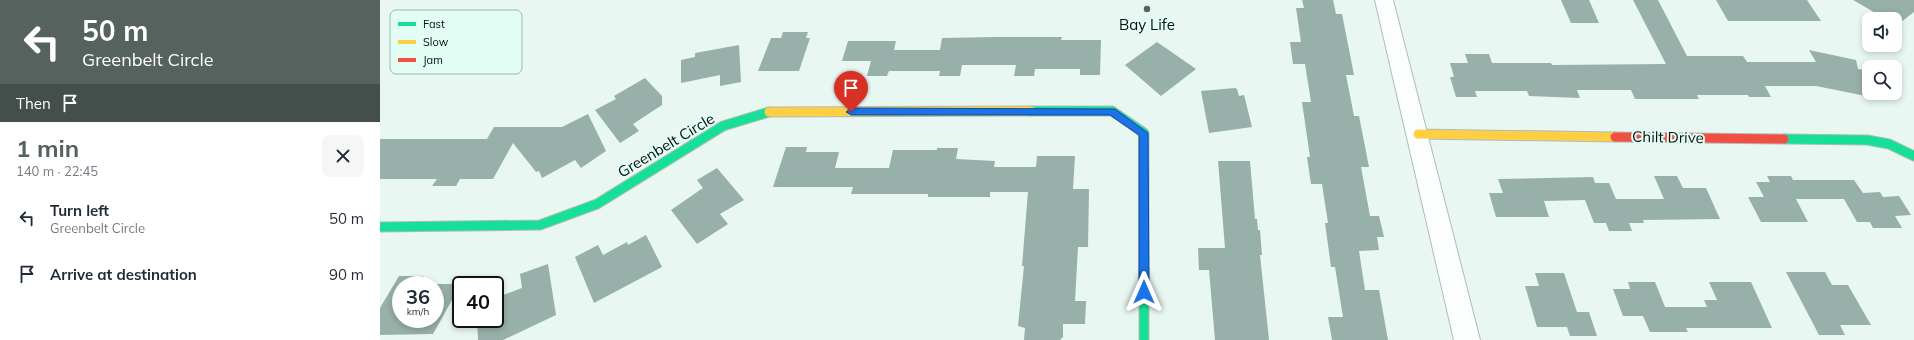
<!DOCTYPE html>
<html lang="en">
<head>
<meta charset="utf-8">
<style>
	:root { --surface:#fff; --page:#f6f6f7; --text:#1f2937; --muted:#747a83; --accent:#56625e }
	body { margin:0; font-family:Mulish,sans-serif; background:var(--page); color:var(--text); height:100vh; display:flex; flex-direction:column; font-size:15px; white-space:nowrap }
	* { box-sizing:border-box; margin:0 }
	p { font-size:13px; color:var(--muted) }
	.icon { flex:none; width:22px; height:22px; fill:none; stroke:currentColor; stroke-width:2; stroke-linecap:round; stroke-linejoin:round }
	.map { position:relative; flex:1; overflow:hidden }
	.sheet { display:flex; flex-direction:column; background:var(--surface); width:380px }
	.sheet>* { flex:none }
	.hud { background:#56625e; color:#fff; overflow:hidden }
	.fabs { position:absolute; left:1482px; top:12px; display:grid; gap:8px }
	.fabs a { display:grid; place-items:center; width:40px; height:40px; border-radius:8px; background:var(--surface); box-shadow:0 2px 6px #0003; font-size:20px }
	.speed { position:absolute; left:12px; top:276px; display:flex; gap:8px; font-size:20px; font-weight:700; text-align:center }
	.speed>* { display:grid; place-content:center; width:52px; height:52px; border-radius:50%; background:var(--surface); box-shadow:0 2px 6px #0003; line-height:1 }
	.speed small { font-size:10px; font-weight:400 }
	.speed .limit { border:2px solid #111; border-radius:6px; background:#fff; color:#111 }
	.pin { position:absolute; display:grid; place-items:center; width:34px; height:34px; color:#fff; margin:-41px -17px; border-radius:50% 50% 50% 0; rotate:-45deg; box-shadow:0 0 4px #0007 }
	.pin .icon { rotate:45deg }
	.me { position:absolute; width:44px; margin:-22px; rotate:0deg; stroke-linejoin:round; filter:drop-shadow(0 0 3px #0008) }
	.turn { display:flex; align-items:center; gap:14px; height:84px; padding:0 16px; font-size:18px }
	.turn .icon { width:52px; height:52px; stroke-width:2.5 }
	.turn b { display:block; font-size:28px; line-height:34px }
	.then { display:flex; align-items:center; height:38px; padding:0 16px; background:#0003; gap:8px; font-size:15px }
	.round { display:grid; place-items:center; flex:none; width:42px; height:42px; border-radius:8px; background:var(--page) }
	.head { display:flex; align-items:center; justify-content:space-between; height:68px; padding:0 16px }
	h1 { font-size:24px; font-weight:700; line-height:30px; color:var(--accent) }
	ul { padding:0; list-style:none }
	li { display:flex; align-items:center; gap:12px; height:56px; padding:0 16px }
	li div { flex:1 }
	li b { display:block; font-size:15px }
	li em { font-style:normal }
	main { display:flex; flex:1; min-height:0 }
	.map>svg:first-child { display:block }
	.building { fill:#97b0a9; fill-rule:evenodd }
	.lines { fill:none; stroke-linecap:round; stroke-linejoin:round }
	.street-casing { stroke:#b0bcb8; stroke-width:2 }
	.fast-casing { stroke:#b0bcb8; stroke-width:11 }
	.slow-casing { stroke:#b0bcb8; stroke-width:11 }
	.jam-casing { stroke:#b0bcb8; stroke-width:11 }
	.street { fill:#fcfefd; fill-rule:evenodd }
	.fast { stroke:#16e098; stroke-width:9 }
	.slow { stroke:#ffcf43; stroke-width:9 }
	.jam { stroke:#f24e42; stroke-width:9 }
	.route { fill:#1a73e8; stroke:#114b97 }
	.poi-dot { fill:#56625e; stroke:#e2fdf4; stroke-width:1.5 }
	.labels { text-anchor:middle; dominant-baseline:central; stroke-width:4; stroke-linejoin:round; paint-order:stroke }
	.poi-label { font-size:15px; fill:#08110e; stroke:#e2fdf4 }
	.street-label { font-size:15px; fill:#08110e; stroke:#e2fdf4 }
	.key { fill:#e2fdf4; stroke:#a1b6af; stroke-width:1 }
	.key-label { font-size:11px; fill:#08110e }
</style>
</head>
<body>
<main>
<section class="sheet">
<div class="hud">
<div class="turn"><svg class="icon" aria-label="left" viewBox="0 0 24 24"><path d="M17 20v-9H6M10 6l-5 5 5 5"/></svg><div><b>50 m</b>Greenbelt Circle</div></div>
<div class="then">Then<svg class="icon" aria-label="arrive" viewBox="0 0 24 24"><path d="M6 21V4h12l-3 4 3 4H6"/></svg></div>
</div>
<div class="head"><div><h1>1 min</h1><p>140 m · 22:45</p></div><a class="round"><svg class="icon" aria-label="close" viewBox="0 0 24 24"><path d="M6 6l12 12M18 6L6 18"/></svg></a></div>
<ul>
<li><svg class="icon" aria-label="left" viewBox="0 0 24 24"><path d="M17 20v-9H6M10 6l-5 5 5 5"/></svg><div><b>Turn left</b><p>Greenbelt Circle</p></div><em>50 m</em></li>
<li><svg class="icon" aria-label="arrive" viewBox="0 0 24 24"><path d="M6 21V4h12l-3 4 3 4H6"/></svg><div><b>Arrive at destination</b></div><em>90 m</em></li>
</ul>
</section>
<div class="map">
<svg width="1534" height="340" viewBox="0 0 1534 340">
	<rect width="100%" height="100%" fill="#e8f7f2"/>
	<g class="building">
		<path d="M 922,0 L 953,0 L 956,14 L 962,14 L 974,75 L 966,75 L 974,116 L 979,116 L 989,167 L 981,167 L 990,216 L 999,216 L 1004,237 L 997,237 L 999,250 L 979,251 L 985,290 L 999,290 L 1008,340 L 952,340 L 948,317 L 963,317 L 955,267 L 951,267 L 945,223 L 948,223 L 942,184 L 931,184 L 927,157 L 930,157 L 922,102 L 931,102 L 925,64 L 913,64 L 910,42 L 921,42 L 916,8 L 924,8 Z"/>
		<path d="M 1181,0 L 1209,0 L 1219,23 L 1191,23 Z"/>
		<path d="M 1253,0 L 1278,0 L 1307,56 L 1363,56 L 1367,62 L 1436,62 L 1429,50 L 1476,60 L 1478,69 L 1484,70 L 1491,97 L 1436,86 L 1385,86 L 1391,97 L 1369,97 L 1368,95 L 1317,95 L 1319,99 L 1255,99 L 1251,90 L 1197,90 L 1200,98 L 1149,96 L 1147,91 L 1095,91 L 1097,97 L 1076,97 L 1070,77 L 1074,77 L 1070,63 L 1088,63 L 1085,54 L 1109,54 L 1112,63 L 1171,63 L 1172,65 L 1286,64 Z"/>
		<path d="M 1336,0 L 1427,0 L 1441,21 L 1348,21 Z"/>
		<path d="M 1473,0 L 1534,0 L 1534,12 L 1517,25 L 1515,24 L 1515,19 L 1506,19 Z"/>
		<path d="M 403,32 L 428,32 L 426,38 L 430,38 L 419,71 L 378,71 L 391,38 L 401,38 Z"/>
		<path d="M 616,37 L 682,37 L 681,40 L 721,40 L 720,75 L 700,75 L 700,69 L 655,69 L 654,76 L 634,76 L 636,65 L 582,65 L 580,76 L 559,76 L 560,71 L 509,71 L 507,76 L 487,76 L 491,61 L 462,61 L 468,41 L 516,41 L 514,50 L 560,50 L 562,38 Z"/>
		<path d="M 777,42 L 816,69 L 781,96 L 745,65 Z"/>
		<path d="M 359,45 L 361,82 L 340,86 L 340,75 L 301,83 L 301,60 L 315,57 L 315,53 Z"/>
		<path d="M 265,78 L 282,96 L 282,105 L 253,124 L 259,131 L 240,143 L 215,110 L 236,99 L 234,96 Z"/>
		<path d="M 855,88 L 857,89 L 859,96 L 864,95 L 872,127 L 829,133 L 821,91 Z"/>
		<path d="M 208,114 L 226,151 L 201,168 L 195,160 L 162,178 L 159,171 L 156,172 L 133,143 L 113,179 L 80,179 L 76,186 L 52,186 L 57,179 L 0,179 L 0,139 L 107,139 L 114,127 L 182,127 Z"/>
		<path d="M 406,147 L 427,147 L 426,152 L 459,152 L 455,168 L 509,168 L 513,150 L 557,150 L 557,148 L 578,148 L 576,159 L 615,161 L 614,167 L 656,167 L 657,156 L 695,156 L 693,189 L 709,189 L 708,247 L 698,247 L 695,301 L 706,301 L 705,324 L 683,324 L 683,337 L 680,340 L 644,340 L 645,328 L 638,326 L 644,266 L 642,266 L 648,192 L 610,192 L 610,197 L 548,197 L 548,194 L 471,194 L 473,187 L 393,187 Z"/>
		<path d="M 838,161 L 870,161 L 875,219 L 877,219 L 878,230 L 880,230 L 882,255 L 880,255 L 889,340 L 835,340 L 829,270 L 819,270 L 818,248 L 845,248 Z"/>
		<path d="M 337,168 L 364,200 L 340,214 L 348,224 L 317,244 L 291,210 L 323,188 L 317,180 Z"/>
		<path d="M 1274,176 L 1297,176 L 1303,188 L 1326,188 L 1340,219 L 1263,220 L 1264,223 L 1249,223 L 1252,231 L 1229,231 L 1226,223 L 1214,223 L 1205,200 L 1164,201 L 1169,217 L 1116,217 L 1109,193 L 1123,193 L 1118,179 L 1213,177 L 1215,183 L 1229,183 L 1236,199 L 1284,199 Z"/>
		<path d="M 1387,176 L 1411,176 L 1413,180 L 1474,180 L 1483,193 L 1500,192 L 1503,197 L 1519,196 L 1531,215 L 1515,216 L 1522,228 L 1493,228 L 1490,222 L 1477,222 L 1464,199 L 1416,199 L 1428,222 L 1381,222 L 1368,197 L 1384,197 L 1376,182 L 1390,182 Z"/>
		<path d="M 266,235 L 282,267 L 214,303 L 195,257 L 218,245 L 223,255 L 247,242 L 248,245 Z"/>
		<path d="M 168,264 L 176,315 L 123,340 L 98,340 L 97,319 L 115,319 L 115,298 L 142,288 L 140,274 Z"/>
		<path d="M 1406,272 L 1445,272 L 1452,285 L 1468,285 L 1491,325 L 1460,325 L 1465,335 L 1439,335 Z"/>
		<path d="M 1155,273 L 1184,273 L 1197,312 L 1209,312 L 1217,336 L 1190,336 L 1187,327 L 1157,327 L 1145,286 L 1159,286 Z"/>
		<path d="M 19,276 L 44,276 L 40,284 L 81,284 L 53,334 L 0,335 L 0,308 ZM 21,285 L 55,285 L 55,319 L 21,319 Z"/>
		<path d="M 1248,282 L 1275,282 L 1285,307 L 1327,307 L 1324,300 L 1337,300 L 1329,282 L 1371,282 L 1392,328 L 1306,328 L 1308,332 L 1270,332 L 1263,316 L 1243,316 L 1233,289 L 1250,289 Z"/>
	</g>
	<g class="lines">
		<g class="street-casing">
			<path id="street" d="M 995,0 L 1013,0 L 1100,340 L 1074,340 Z"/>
		</g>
		<g class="fast-casing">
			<g id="fast">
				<path d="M 651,111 L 732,111 L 764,133 L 764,340"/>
				<path d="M 1404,139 L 1487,140 L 1509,144 L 1534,156"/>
				<path d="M 0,227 L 160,225 L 217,204 L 343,126 L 389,112"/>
			</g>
		</g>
		<g class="slow-casing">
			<g id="slow">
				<path d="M 389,112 L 651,111"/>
				<path d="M 1038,134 L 1235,137"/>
			</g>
		</g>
		<g class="jam-casing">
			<path id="jam" d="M 1235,137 L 1404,139"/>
		</g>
		<use href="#street" class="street"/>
		<use href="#fast" class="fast"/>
		<use href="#slow" class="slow"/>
		<use href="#jam" class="jam"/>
	</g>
	<path class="route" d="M 471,108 L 735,109 L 768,133 L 769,292 L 767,295 L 764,297 L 759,292 L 759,135 L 730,115 L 471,115 L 466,112 Z"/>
	<circle class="poi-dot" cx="767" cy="9" r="4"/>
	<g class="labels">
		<g class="poi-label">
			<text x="767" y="24">Bay Life</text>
		</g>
		<g class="street-label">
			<text transform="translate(1288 137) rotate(1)">Chilt Drive</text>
			<text transform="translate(286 145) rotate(-31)">Greenbelt Circle</text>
		</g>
	</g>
	<rect x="10" y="10" width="132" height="64" rx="6" class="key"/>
	<rect x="18" y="22" width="18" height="4" fill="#16e098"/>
	<rect x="18" y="40" width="18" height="4" fill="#ffcf43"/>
	<rect x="18" y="58" width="18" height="4" fill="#f24e42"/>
	<g class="key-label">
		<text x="43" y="28">Fast</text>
		<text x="43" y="46">Slow</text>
		<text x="43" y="64">Jam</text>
	</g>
</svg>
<div class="fabs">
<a><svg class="icon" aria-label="sound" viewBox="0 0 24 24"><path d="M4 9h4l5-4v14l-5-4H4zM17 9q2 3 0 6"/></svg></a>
<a><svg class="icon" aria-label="search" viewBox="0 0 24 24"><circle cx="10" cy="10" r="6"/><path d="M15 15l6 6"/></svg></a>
</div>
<div class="speed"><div>36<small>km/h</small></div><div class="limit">40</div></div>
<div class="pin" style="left:471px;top:112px;background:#d93025"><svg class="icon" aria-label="arrive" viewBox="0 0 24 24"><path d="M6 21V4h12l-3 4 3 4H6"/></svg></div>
<svg class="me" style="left:764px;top:292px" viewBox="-20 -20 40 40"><path d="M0-17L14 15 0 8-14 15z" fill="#1a73e8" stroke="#fff" stroke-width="4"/></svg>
</div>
</main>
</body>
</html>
